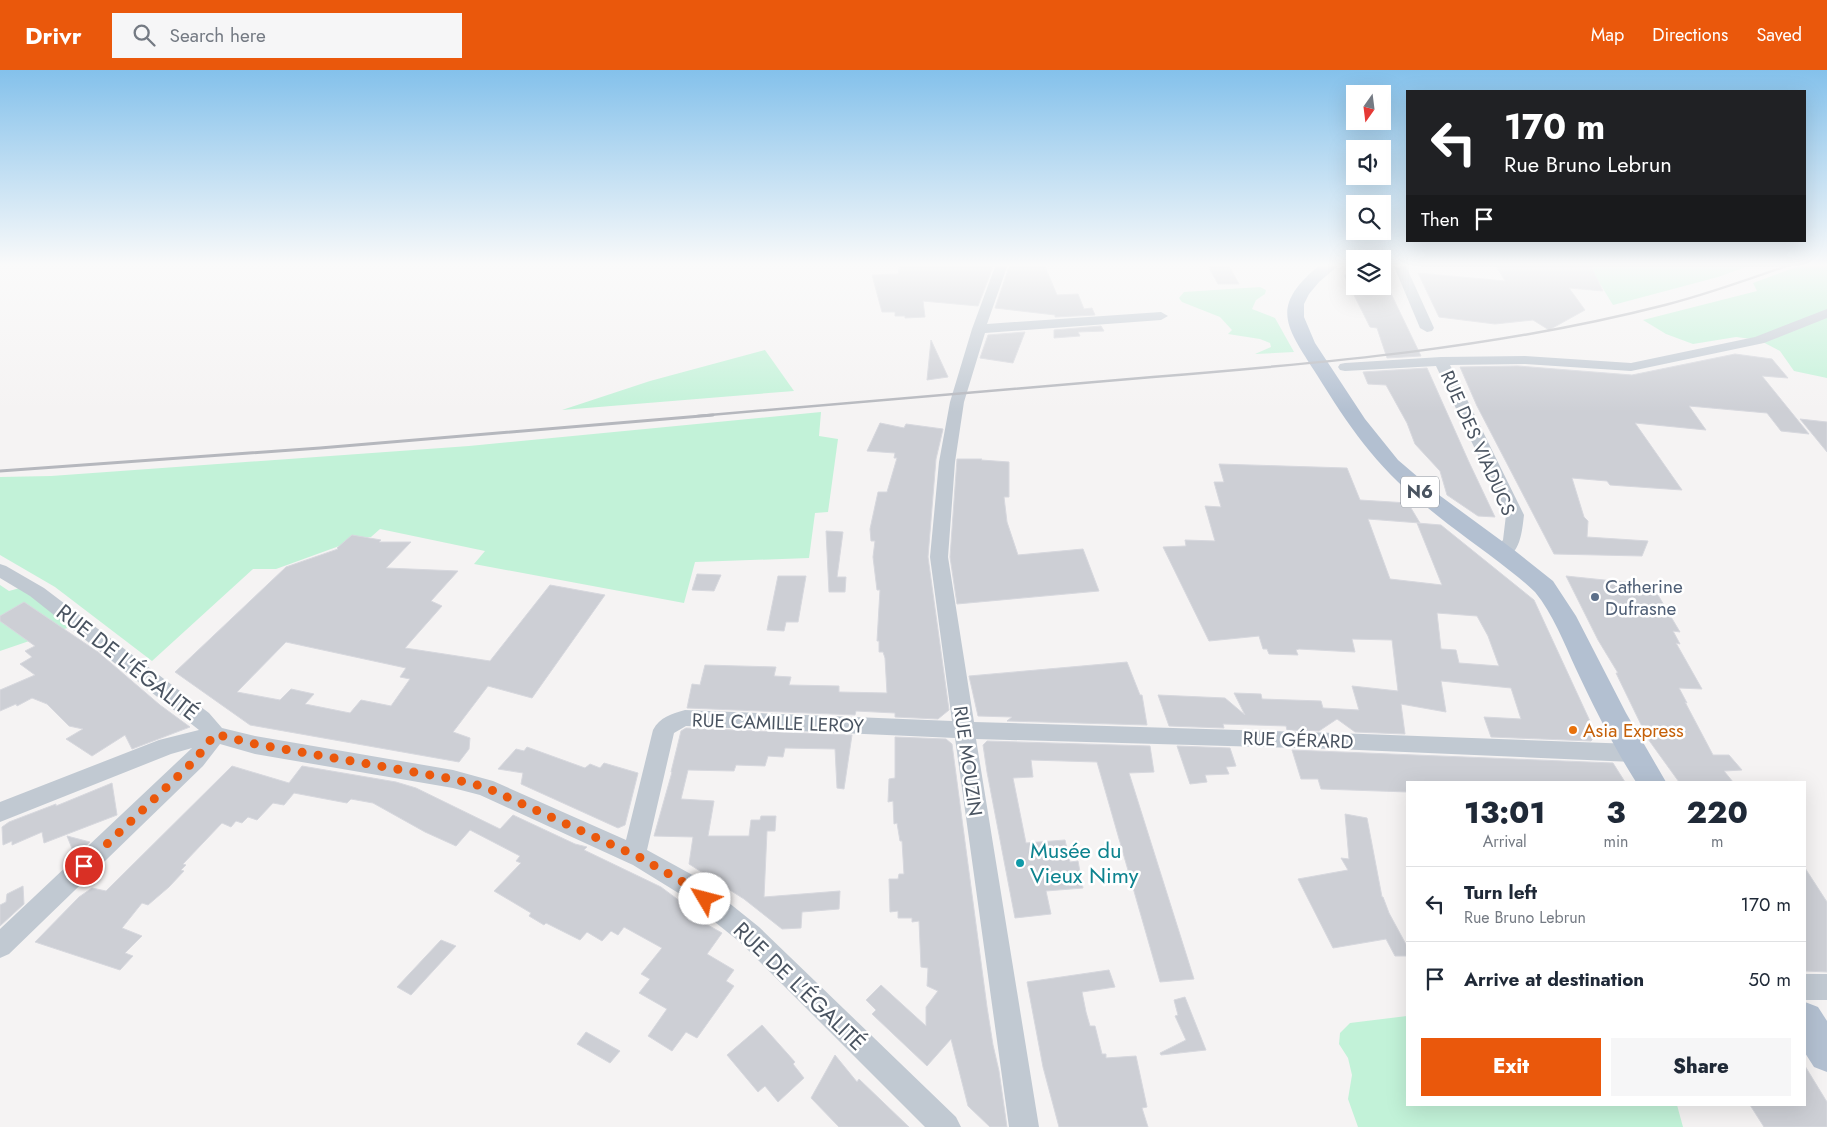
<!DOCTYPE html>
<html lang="en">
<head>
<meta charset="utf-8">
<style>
	:root { --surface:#fff; --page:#f6f6f7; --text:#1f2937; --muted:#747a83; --line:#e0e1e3; --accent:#ea580c }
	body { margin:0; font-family:Jost,sans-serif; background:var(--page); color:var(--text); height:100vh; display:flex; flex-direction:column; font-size:19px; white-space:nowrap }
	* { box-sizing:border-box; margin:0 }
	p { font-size:16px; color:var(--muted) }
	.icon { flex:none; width:28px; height:28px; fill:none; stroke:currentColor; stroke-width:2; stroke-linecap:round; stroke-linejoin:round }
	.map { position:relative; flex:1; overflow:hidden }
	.drawer { position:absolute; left:1406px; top:711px; width:400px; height:325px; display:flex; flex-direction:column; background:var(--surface); border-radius:0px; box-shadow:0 5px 20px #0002 }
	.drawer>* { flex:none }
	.hud { position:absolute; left:1406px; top:20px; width:400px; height:152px; border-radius:0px; box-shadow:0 5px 20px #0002; background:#202124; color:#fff; overflow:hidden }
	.needle { width:32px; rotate:194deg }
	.fabs { position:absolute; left:1346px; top:15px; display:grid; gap:10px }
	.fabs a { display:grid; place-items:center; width:45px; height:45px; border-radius:0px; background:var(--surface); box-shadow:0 5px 20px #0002; font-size:25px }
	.pin { position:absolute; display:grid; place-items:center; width:42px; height:42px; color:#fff; margin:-21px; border:2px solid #fff; border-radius:50%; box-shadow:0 1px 5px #0007 }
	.me { position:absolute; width:55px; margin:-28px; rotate:307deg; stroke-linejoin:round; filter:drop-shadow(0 0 4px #0008) }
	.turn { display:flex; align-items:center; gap:18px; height:105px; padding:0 15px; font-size:22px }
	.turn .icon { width:65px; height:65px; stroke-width:2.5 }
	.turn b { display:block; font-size:35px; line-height:42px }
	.then { display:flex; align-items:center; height:48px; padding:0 15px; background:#0003; gap:10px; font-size:19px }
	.eta { display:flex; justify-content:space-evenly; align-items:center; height:85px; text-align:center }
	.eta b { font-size:30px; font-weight:800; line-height:35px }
	.button { display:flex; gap:10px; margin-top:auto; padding:10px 15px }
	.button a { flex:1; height:58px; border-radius:0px; background:var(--accent); color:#fff; font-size:20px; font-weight:800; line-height:58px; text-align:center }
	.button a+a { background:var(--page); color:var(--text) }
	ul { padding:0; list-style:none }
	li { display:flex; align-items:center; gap:15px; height:75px; padding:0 15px; border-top:1px solid var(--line) }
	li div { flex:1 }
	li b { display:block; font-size:19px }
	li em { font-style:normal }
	header { display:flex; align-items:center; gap:30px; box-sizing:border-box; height:70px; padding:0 25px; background:var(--accent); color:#fff }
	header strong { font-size:24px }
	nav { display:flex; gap:28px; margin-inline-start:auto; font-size:18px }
	.search { width:350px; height:45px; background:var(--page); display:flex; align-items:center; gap:12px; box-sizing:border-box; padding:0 18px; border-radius:0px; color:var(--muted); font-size:19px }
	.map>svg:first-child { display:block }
	.green { fill:#c2f2d8 }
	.building { fill:#cdcfd5; stroke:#d7d8de; fill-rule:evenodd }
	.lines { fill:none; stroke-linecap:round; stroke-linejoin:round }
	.minor { fill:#c1c9d2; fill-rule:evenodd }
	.major { fill:#b3c0d1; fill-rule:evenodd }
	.rail-far1 { stroke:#b5b7bd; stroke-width:2.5 }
	.rail { stroke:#b5b7bd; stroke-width:3 }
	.route { stroke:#ea580c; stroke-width:9; stroke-dasharray:0 16.2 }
	.service-dot { fill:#5c6f8a; stroke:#fff; stroke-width:2 }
	.food-dot { fill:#e8710a; stroke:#fff; stroke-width:2 }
	.culture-dot { fill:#0f9aa8; stroke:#fff; stroke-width:2 }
	.labels { text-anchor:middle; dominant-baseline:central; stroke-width:5; stroke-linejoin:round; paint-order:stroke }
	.shield { fill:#fff; stroke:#808790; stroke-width:1 }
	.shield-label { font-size:18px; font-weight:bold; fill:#4a5461 }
	.street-label { font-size:19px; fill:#4a5461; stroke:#fff }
	.service-label { font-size:19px; fill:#4e5e75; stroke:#fff; text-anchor:start }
	.food-label { font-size:19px; fill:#c56008; stroke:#fff; text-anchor:start }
	.near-street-label { font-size:22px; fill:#4a5461; stroke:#fff }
	.near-culture-label { font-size:22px; fill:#0d838f; stroke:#fff; text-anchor:start }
</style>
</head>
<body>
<header>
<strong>Drivr</strong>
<div class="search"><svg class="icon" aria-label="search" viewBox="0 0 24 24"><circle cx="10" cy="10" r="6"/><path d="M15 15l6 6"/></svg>Search here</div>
<nav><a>Map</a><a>Directions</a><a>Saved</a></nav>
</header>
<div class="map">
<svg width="1827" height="1057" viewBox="0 0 1827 1057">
	<rect width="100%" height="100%" fill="#f5f3f3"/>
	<g class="green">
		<path d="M 1588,194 L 1754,194 L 1718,207 L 1613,235 Z"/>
		<path d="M 1804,194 L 1827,194 L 1827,308 L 1794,301 L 1780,281 L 1759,270 L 1736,267 L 1693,274 L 1666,264 L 1643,250 L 1757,221 L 1753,213 Z"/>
		<path d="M 1260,217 L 1266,220 L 1265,224 L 1256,230 L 1252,239 L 1275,248 L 1294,282 L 1255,284 L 1271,277 L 1270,273 L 1260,269 L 1228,264 L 1232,260 L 1220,247 L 1182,232 L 1179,228 L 1184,222 Z"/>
		<path d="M 765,280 L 794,321 L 562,340 L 650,311 Z"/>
		<path d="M 821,342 L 819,366 L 838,369 L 828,442 L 815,443 L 809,488 L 695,492 L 684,533 L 474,494 L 485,481 L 380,459 L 371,467 L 364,467 L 276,499 L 253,499 L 152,591 L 55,517 L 0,485 L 0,407 L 51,406 L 469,376 Z"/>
		<path d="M 0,515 L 9,521 L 27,516 L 79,554 L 0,581 Z"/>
		<path d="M 1407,946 L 1408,1035 L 1677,1035 L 1683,1057 L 1358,1057 L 1348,1029 L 1352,1005 L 1348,988 L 1339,974 L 1340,963 L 1350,953 Z"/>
	</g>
	<g class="building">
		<path d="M 900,194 L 994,194 L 978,236 L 923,231 L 925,247 L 905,248 L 905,246 L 895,246 L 895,242 L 882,242 L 872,205 L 898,204 Z"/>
		<path d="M 1010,194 L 1044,194 L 1057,225 L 1078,224 L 1084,239 L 1092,238 L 1095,245 L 1055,247 L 1055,245 L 995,238 Z"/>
		<path d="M 1207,194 L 1228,194 L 1239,214 L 1218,214 Z"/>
		<path d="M 1495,194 L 1590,194 L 1603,221 L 1569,218 L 1585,240 L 1549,260 L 1533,250 L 1495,254 L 1439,247 L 1418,203 L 1505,211 Z"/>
		<path d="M 1344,205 L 1355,205 L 1355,216 L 1382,216 L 1383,207 L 1421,286 L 1387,288 L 1377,258 L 1370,257 Z"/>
		<path d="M 1101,256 L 1104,261 L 1078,262 L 1080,266 L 1054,268 L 1054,260 Z"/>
		<path d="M 1025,262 L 1013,293 L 980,288 L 988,265 Z"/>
		<path d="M 931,270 L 948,307 L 927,310 Z"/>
		<path d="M 1735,284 L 1772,289 L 1788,308 L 1762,306 L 1809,364 L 1781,361 L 1767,343 L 1689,336 L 1706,360 L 1635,353 L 1682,420 L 1610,415 L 1607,411 L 1572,408 L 1584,447 L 1588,451 L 1587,467 L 1648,471 L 1642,486 L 1554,484 L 1477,336 L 1460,297 L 1518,296 L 1632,305 Z"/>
		<path d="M 1427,298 L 1468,390 L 1495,447 L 1478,446 L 1447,425 L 1440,401 L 1415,374 L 1407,353 L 1386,315 L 1368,314 L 1363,302 Z"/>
		<path d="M 1800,349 L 1827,352 L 1827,382 Z"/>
		<path d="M 880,353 L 904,358 L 906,354 L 943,359 L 936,389 L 928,487 L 949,640 L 938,649 L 895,647 L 895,643 L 856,641 L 855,645 L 687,638 L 692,614 L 700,615 L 705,595 L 776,597 L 774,606 L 791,607 L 789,615 L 839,616 L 839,622 L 887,623 L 885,588 L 883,582 L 879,582 L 879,571 L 877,571 L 880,520 L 877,520 L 873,487 L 875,471 L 871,471 L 870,459 L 878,422 L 887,422 L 897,388 L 894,388 L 895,383 L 867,381 Z"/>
		<path d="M 957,389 L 982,389 L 981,390 L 1009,392 L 1009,427 L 1004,427 L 1007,452 L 1018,485 L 1083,479 L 1099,521 L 957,534 L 950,487 Z"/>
		<path d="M 1219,394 L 1347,398 L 1360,430 L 1408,433 L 1420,453 L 1368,449 L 1390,509 L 1442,515 L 1417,453 L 1441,455 L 1534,530 L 1595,662 L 1595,667 L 1591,671 L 1491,667 L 1484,647 L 1521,649 L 1511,618 L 1441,611 L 1446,642 L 1401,634 L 1405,664 L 1355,662 L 1337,649 L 1319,661 L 1287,660 L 1286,656 L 1223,654 L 1224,658 L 1169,656 L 1158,625 L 1225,628 L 1245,645 L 1234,623 L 1261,624 L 1262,629 L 1321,631 L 1323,638 L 1359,640 L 1352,616 L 1398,621 L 1392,570 L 1352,569 L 1355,582 L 1299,579 L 1296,580 L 1298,585 L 1269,584 L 1267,579 L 1263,579 L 1259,566 L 1209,571 L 1163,477 L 1186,476 L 1185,470 L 1215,471 L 1205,436 L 1221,437 L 1214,412 L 1224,412 ZM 1437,543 L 1477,546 L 1488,566 L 1499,596 L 1459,593 L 1456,580 L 1441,579 Z"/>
		<path d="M 826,461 L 843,462 L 837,507 L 846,507 L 845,522 L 829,522 Z"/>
		<path d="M 352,465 L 381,470 L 379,472 L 411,472 L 386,498 L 458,501 L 431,531 L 442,536 L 405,578 L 490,591 L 550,515 L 605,525 L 532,628 L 488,616 L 453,662 L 470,668 L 469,679 L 459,692 L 250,655 L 175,602 L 286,497 L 338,479 L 337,478 ZM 286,572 L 406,598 L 400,607 L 410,609 L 391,636 L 361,630 L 350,643 L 305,634 L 314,624 L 291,619 L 280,630 L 237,622 Z"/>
		<path d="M 697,504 L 721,505 L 714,521 L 692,520 Z"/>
		<path d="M 778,506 L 806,506 L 798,552 L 786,552 L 784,561 L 767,560 Z"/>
		<path d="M 1566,506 L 1652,515 L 1680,562 L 1673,561 L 1680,574 L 1676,573 L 1702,619 L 1679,618 L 1687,633 L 1685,632 L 1713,685 L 1729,685 L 1742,700 L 1724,701 L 1733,712 L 1679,712 L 1648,669 L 1616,603 L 1618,603 L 1598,570 Z"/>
		<path d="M 24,532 L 98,582 L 160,635 L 190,657 L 132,679 L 125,665 L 92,686 L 66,669 L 83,659 L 69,656 L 47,634 L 32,628 L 17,636 L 16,634 L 0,641 L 0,620 L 35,605 L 20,594 L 32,587 L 25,581 L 35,576 L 0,551 L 0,546 Z"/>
		<path d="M 1127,592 L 1140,625 L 1142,625 L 1147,655 L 1007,651 L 1012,647 L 978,646 L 969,606 Z"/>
		<path d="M 686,658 L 852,665 L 844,719 L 837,718 L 835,679 L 785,678 L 783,687 L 768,686 L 765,696 L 736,695 L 734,701 L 688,700 L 681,729 L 714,731 L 708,766 L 749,766 L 751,750 L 760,750 L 761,746 L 776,746 L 775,761 L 767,761 L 764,827 L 840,821 L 839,839 L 802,842 L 801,858 L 782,859 L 744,829 L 689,794 L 693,767 L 654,766 L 672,702 L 671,702 L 681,661 Z"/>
		<path d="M 895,667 L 946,669 L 952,674 L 987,937 L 993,975 L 999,1001 L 1007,1057 L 990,1057 L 968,1036 L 951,969 L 927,996 L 872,944 L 876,940 L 866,930 L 881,915 L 926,956 L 926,937 L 938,921 L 927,916 L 928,898 L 921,897 L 919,851 L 912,852 L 912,848 L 898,848 L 898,841 L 890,842 L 889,809 L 898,809 L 899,804 L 904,804 L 902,771 L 900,771 L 897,753 L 894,754 L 893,731 L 888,732 L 889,709 L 895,708 Z"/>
		<path d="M 987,671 L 1150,676 L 1154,702 L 1129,703 L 1194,909 L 1160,912 L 1097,692 L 1031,690 L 1033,707 L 1013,708 L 1026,773 L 1065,770 L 1070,792 L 1078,791 L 1083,818 L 1046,821 L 1051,844 L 1015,848 L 987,702 L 983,675 Z"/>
		<path d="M 1177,676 L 1230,678 L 1236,696 L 1226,697 L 1229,704 L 1205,705 L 1207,712 L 1190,714 Z"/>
		<path d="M 527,677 L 585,698 L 590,694 L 600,698 L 604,693 L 638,703 L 625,755 L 618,758 L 521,714 L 523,703 L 498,699 L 516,679 L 524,681 Z"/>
		<path d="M 1292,680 L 1613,693 L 1625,712 L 1408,712 L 1408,722 L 1321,719 L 1318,709 L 1301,709 Z"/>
		<path d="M 232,696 L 289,713 L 302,696 L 396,712 L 416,718 L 500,759 L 513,745 L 575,774 L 587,777 L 584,780 L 661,817 L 708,852 L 706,854 L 722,863 L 707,884 L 734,900 L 726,911 L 734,916 L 697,968 L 686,962 L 672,981 L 648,966 L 667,939 L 639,923 L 650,909 L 641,904 L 662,878 L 624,857 L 618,865 L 611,861 L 602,871 L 587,862 L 580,870 L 546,853 L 544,855 L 529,846 L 531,843 L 494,821 L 521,793 L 516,791 L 520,786 L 470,760 L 456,776 L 425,762 L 373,733 L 351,729 L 347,733 L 294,723 L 284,735 L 273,733 L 257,750 L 248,747 L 242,753 L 236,751 L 231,757 L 222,753 L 183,794 L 186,795 L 181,800 L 184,801 L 169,817 L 148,835 L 142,833 L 122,858 L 142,866 L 125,883 L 133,886 L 120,900 L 35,872 L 79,827 L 92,818 L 106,821 Z"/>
		<path d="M 112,713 L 117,745 L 44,773 L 42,762 L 12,775 L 12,771 L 3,775 L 2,757 L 9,752 L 56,734 L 56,736 Z"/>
		<path d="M 1345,744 L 1367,748 L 1382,827 L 1383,827 L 1389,843 L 1408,878 L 1408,886 L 1395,886 L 1386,869 L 1333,878 L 1298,809 L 1348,800 L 1341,788 L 1349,789 Z"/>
		<path d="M 67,766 L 90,772 L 75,786 Z"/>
		<path d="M 1805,798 L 1827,832 L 1827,902 L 1805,901 Z"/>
		<path d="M 23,816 L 24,834 L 0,856 L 0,835 L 6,832 L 7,824 Z"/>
		<path d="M 441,870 L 456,876 L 411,925 L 397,917 Z"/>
		<path d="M 1109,900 L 1115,917 L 1082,922 L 1086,942 L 1090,956 L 1095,956 L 1102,984 L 1106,984 L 1106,988 L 1136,986 L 1147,1037 L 1142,1038 L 1148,1057 L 1059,1057 L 1043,997 L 1027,912 Z"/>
		<path d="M 1185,927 L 1206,980 L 1161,985 L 1160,983 L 1186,970 L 1175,946 L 1178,945 L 1174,930 Z"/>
		<path d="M 762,955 L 795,992 L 793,994 L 804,1008 L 778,1032 L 765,1016 L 758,1022 L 727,985 Z"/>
		<path d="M 586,962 L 620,981 L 610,993 L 577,974 Z"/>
		<path d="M 835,985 L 857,1012 L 859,1009 L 909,1057 L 839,1057 L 811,1028 Z"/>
		<path d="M 1805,996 L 1827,1032 L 1827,1057 L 1764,1057 L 1750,1035 L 1805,1035 Z"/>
	</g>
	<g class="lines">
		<g class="minor">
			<path d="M 996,194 L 1008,194 L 987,254 L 1161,242 L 1168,246 L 1161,250 L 985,263 L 964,332 L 955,392 L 948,487 L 974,652 L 1336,663 L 1633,674 L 1641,677 L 1644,683 L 1641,689 L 1633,692 L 1336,679 L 976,669 L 1039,1057 L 1009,1057 L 955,668 L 686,656 L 674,663 L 647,780 L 698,808 L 759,857 L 956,1047 L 961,1057 L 925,1057 L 741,873 L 680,824 L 633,795 L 480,725 L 453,718 L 255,684 L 220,674 L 203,696 L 9,884 L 0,888 L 0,859 L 192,678 L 171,684 L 0,752 L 0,732 L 159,670 L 199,660 L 30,526 L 0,508 L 0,494 L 6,496 L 44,518 L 209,643 L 222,658 L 255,666 L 453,700 L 493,711 L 626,770 L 653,660 C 660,647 671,644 685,640 L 952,651 L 930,487 L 939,392 L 950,332 L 972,259 Z"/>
			<path d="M 1393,194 L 1405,194 L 1434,258 L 1432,261 L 1427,262 L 1420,258 Z"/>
			<path d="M 1827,239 L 1827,248 L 1764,273 L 1631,301 L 1525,294 L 1450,295 L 1524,445 C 1522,461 1520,493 1496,486 L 1493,482 L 1503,470 L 1506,445 L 1436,296 L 1345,301 L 1340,300 L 1338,297 L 1340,294 L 1345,293 L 1441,287 L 1525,286 L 1631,293 L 1755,267 Z"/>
			<rect x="1805" y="904" width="22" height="26"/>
		</g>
		<g class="major">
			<path d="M 1321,194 L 1340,194 L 1319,212 L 1309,224 L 1304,234 L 1304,247 L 1315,273 L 1365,349 L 1398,390 L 1439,425 L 1514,480 L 1553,511 L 1576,546 L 1626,643 L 1666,712 L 1636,712 C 1613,676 1594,637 1576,599 C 1564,573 1553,544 1535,522 C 1527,514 1518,507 1509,500 C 1480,477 1450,457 1422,433 C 1376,396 1348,355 1317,305 C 1286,256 1268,237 1321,194 Z"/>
			<path d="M 1805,932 L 1818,937 L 1827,951 L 1827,1002 L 1814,997 L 1805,983 Z"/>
		</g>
		<path class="rail-far1" d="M 698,346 C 849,333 1001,320 1153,307 C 1324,293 1498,278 1665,235 C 1708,224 1750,209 1792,194"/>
		<path class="rail" d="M 0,401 L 320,378 L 713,345"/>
	</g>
	<linearGradient id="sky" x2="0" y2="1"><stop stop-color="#84c1eb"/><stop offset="0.57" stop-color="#fafafa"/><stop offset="1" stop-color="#fafafa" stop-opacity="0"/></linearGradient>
	<rect width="1827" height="342" fill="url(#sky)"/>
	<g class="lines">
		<path class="route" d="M 84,796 L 195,690 L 215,664 L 255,674 L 453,709 L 485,717 L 641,788 L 690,816 L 705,829"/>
	</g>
	<circle class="service-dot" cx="1595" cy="527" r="5"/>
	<circle class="food-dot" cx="1573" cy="660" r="5"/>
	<circle class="culture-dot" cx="1020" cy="793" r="5"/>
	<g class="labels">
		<rect class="shield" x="1401" y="406.5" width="38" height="31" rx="4"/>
		<g class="shield-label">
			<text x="1420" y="422">N6</text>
		</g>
		<g class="street-label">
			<text transform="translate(1478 373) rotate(66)">RUE DES VIADUCS</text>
			<text transform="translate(778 653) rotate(2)">RUE CAMILLE LEROY</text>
			<text transform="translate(1298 670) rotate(2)">RUE GÉRARD</text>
			<text transform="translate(968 691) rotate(82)">RUE MOUZIN</text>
		</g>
		<g class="service-label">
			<text x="1605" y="516">Catherine<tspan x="1605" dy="22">Dufrasne</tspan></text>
		</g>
		<g class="food-label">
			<text x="1583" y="660">Asia Express</text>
		</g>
		<g class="near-street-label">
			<text transform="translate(128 592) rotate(38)">RUE DE L'ÉGALITÉ</text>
			<text transform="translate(800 916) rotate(44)">RUE DE L'ÉGALITÉ</text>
		</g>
		<g class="near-culture-label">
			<text x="1030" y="780">Musée du<tspan x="1030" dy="25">Vieux Nimy</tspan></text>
		</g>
	</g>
</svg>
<div class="fabs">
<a><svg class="needle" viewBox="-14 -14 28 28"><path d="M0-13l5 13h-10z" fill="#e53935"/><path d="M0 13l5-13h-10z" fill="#747a83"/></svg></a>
<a><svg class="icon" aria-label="sound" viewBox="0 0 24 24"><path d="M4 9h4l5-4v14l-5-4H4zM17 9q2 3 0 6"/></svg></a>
<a><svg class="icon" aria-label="search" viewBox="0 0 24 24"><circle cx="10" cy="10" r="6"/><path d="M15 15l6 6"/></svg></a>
<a><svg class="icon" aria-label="layers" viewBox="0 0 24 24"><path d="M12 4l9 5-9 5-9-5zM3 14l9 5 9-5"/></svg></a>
</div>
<div class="pin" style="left:84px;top:796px;background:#d93025"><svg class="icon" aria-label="arrive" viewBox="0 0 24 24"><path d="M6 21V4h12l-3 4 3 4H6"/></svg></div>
<svg class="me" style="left:705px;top:829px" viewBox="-20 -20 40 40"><circle r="19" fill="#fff"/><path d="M0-13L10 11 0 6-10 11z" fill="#ea580c"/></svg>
<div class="hud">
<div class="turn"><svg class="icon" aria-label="left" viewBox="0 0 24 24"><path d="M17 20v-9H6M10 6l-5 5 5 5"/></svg><div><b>170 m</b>Rue Bruno Lebrun</div></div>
<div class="then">Then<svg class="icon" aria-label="arrive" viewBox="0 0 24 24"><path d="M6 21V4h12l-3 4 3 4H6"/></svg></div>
</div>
<section class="drawer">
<div class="eta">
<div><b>13:01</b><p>Arrival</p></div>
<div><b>3</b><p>min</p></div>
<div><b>220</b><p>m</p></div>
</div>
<ul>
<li><svg class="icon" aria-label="left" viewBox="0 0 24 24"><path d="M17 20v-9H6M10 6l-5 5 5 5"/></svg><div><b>Turn left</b><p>Rue Bruno Lebrun</p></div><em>170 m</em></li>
<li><svg class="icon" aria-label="arrive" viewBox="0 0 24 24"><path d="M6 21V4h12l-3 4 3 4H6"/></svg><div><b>Arrive at destination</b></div><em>50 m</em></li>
</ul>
<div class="button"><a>Exit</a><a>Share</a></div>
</section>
</div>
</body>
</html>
